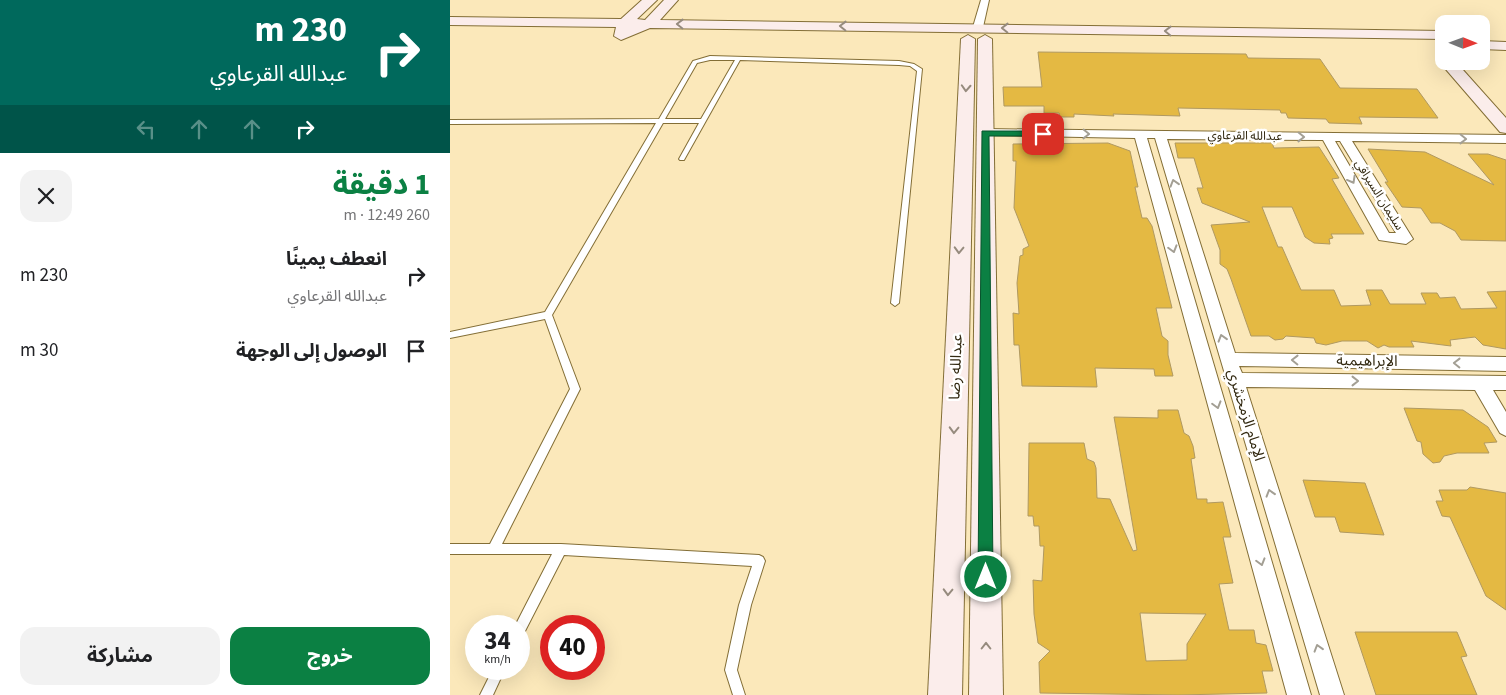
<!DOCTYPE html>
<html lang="ar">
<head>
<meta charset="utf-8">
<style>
	:root { --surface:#fff; --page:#f2f2f2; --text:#202124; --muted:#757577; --accent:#0b8043 }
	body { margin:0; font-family:"Source Sans 3","Noto Sans Arabic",sans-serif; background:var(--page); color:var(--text); direction:rtl; height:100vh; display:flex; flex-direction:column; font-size:19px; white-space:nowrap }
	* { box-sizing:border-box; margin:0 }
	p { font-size:16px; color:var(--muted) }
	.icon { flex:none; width:28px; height:28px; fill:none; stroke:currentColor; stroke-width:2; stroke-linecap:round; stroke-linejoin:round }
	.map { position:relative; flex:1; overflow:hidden; direction:ltr }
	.drawer { display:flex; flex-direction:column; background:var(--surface); width:450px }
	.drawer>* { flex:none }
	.guide { background:#00695c; color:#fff; overflow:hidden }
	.needle { width:32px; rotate:91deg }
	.controls { position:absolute; left:985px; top:15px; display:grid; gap:10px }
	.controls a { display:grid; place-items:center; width:55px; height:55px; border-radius:10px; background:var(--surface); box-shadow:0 5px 20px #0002; font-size:25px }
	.speed { position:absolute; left:15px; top:615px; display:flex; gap:10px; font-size:25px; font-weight:700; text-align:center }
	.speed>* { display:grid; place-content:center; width:65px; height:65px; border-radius:50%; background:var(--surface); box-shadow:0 5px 20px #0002; line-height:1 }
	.speed small { font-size:12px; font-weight:400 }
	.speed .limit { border:8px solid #d22; background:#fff; color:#111 }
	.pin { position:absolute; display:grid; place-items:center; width:42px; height:42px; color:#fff; margin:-21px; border-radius:10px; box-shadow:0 2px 8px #0006 }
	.me { position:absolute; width:55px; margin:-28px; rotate:0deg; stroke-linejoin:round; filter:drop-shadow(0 0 4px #0008) }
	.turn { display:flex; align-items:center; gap:18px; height:105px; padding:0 20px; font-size:22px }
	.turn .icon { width:65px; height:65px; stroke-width:2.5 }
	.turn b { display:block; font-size:35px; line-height:42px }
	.lanes { display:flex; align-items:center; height:48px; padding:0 20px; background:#0003; justify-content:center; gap:25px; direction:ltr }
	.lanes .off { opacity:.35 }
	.round { display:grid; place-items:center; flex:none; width:52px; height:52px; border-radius:15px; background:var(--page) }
	.headline { display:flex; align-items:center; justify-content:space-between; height:85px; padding:0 20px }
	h1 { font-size:30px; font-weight:700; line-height:38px; color:var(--accent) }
	.action { display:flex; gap:10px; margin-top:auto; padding:10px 20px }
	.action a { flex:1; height:58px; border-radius:15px; background:var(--accent); color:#fff; font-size:20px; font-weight:700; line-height:58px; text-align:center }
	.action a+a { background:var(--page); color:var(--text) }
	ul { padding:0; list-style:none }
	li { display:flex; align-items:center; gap:15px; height:75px; padding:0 20px }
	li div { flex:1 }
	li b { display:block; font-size:19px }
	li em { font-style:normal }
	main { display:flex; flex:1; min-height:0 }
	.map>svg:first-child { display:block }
	.building { fill:#e4b943; stroke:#b09961; fill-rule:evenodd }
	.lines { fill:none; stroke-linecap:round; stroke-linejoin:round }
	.lane-casing { stroke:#836e36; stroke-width:2 }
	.street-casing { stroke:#836e36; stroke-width:2 }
	.secondary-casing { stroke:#836e36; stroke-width:2 }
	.lane { fill:#fff; fill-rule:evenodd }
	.street { fill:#fff; fill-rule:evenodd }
	.secondary { fill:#fbedeb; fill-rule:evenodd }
	.oneway { stroke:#968b7e }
	.oneway2 { stroke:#a39f94 }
	.route { fill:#0b8043; stroke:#07532c }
	.labels { text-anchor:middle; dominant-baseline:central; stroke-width:5; stroke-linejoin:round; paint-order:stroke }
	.far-street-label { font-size:12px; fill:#322911; stroke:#fff }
	.street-label { font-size:15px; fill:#322911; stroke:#fff }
</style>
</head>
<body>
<main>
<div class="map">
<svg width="1056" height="695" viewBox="0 0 1056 695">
	<rect width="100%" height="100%" fill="#fbe8ba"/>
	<g class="building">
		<path d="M 588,52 L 796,54 L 798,58 L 870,59 L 890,88 L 967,89 L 988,118 L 909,117 L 912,124 L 879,123 L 876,119 L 838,118 L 836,113 L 831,113 L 830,110 L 728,108 L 730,116 L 663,114 L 664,116 L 624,114 L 624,117 L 610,117 L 609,113 L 594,113 L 594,106 L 554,106 L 553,87 L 592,87 Z"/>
		<path d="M 658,143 L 680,151 L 688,187 L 685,187 L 692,218 L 697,218 L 702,226 L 722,308 L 706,308 L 712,336 L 718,341 L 718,355 L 723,376 L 705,376 L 704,369 L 645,368 L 647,387 L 572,386 L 569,345 L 564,345 L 563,313 L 569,314 L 567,283 L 570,256 L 573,255 L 573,249 L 579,246 L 564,208 L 566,161 L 563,161 L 563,144 Z"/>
		<path d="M 725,143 L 822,143 L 824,148 L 869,147 L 889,178 L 882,179 L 914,234 L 881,234 L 883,238 L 879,239 L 880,244 L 864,243 L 855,237 L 842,207 L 812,207 L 828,247 L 832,247 L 851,290 L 884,290 L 891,306 L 921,305 L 916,290 L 932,290 L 940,304 L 976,304 L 971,293 L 987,293 L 990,298 L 1005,297 L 1011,309 L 1047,308 L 1037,292 L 1056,291 L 1056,349 L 1033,345 L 1025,337 L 1000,340 L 1001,346 L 961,341 L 964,347 L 939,347 L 934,345 L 928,348 L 917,341 L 892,341 L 876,345 L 866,343 L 864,338 L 836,336 L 833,339 L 825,340 L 819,336 L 801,336 L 781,279 L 777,269 L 770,264 L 770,250 L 761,225 L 800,222 L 752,203 L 747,188 L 753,188 L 744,158 L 728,158 Z"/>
		<path d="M 918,149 L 975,152 L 1044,185 L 1018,154 L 1038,154 L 1056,160 L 1056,241 L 1011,240 L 1005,231 L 990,223 L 981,223 L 971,208 L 952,207 L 935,182 L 938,182 Z"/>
		<path d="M 954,408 L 1013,410 L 1038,427 L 1047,442 L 1034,443 L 1039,453 L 1007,453 L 994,456 L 990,462 L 983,463 L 973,454 L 971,442 L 967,441 Z"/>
		<path d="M 708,410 L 728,410 L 734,433 L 739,436 L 743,446 L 745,458 L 741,459 L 747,499 L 757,499 L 757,503 L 773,502 L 781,537 L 773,537 L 783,583 L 769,584 L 779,630 L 804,630 L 806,643 L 816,645 L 823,671 L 812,671 L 817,693 L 728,695 L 590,693 L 589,662 L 600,651 L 588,643 L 584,614 L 583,580 L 592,581 L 594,546 L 590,546 L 589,526 L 584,526 L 583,516 L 578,516 L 579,443 L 634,443 L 637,459 L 644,462 L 646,468 L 647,498 L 660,499 L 683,551 L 687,550 L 664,417 L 708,418 ZM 690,613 L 756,614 L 737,644 L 737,660 L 696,661 Z"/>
		<path d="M 853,480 L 915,483 L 934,535 L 890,532 L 885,517 L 865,517 Z"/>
		<path d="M 1020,487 L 1056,493 L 1056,610 L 1036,596 L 1000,517 L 992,516 L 986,501 L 993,501 L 989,490 L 1017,490 Z"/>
		<path d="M 905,632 L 1007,632 L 1017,656 L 1011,657 L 1027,695 L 926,695 Z"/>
	</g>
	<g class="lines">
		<g class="lane-casing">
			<g id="lane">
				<path d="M 260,56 L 449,61 L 464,64 L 472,69 L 449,303 L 445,306 L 441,303 L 467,71 L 460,66 L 449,65 L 290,60 L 234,160 L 230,160 L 229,159 L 249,123 L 213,123 L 102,315 L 130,389 L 52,544 L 111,544 L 309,555 L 313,557 L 315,561 L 301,605 L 287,670 L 295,695 L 283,695 L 275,670 L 289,605 L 302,566 L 114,555 L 73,635 L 69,637 L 69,626 L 65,626 L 102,554 L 0,554 L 0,544 L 40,544 L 120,389 L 95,319 L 0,338 L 0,332 L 95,312 L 206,123 L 0,124 L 0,120 L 209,119 L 243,61 ZM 260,60 L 285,60 L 251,119 L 215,119 L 247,63 Z"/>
				<path d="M 43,669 L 55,669 L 43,695 L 30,695 Z"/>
			</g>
		</g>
		<g class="street-casing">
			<g id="street">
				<path d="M 531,0 L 539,0 L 533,27 L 528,30 L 523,27 Z"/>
				<path d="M 535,129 L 1056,135 L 1056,143 L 902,141 L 963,239 L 956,244 L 929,240 L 873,140 L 717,139 L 785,353 L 1056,357 L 1056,371 L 789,366 L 792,373 L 1056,376 L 1056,390 L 1043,390 L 1056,412 L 1056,436 L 1050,433 L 1025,390 L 796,387 L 894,695 L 870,695 L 705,138 L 697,138 L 861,695 L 837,695 L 685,138 L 531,135 L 529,133 ZM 885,141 L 890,141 L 946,233 L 939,233 Z"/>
			</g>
		</g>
		<g class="secondary-casing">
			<g id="secondary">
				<path d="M 192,0 L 207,0 L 187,19 L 195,20 L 214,0 L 228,0 L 210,20 L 994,31 L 994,39 L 200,28 L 171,40 L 164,36 L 166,27 L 0,25 L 0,17 L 171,19 Z"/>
				<path d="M 518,35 L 525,39 L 512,695 L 478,695 L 511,39 Z"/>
				<path d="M 535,35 L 542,39 L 553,695 L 519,695 L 528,39 Z"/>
				<path d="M 1031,41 L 1056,42 L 1056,50 L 1031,49 Z"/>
				<path d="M 993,58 L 994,61 L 1005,61 L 1056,118 L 1056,133 L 1050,132 L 993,66 L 990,63 Z"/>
			</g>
		</g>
		<use href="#lane" class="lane"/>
		<use href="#street" class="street"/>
		<use href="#secondary" class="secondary"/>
	</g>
	<defs><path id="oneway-chevron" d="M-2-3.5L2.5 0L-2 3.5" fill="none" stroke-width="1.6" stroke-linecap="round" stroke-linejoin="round" transform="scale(1.25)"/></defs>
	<g class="oneway">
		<use href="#oneway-chevron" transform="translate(230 24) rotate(-179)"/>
		<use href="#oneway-chevron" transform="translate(393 26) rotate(-179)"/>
		<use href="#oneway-chevron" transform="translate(555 28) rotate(-179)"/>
		<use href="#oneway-chevron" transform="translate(718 31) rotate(-179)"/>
		<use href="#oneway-chevron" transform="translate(516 88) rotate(93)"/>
		<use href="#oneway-chevron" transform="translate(509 250) rotate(92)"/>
		<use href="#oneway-chevron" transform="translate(504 430) rotate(92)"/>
		<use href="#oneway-chevron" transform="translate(498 592) rotate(92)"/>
		<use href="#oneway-chevron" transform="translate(536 646) rotate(-90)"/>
	</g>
	<g class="oneway2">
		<use href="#oneway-chevron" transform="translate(636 134) rotate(1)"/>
		<use href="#oneway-chevron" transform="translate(851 137) rotate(1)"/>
		<use href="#oneway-chevron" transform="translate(1013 139) rotate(1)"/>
		<use href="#oneway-chevron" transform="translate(902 180) rotate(61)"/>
		<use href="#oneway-chevron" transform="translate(724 183) rotate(-107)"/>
		<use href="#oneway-chevron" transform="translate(723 249) rotate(74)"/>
		<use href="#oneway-chevron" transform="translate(772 338) rotate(-107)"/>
		<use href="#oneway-chevron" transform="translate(845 360) rotate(-179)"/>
		<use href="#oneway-chevron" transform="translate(1007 363) rotate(-179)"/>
		<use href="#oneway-chevron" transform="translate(905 381)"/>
		<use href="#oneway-chevron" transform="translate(767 405) rotate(74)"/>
		<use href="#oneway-chevron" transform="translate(820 493) rotate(-107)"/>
		<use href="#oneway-chevron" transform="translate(811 562) rotate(74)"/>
		<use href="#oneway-chevron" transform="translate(868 648) rotate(-107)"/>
	</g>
	<path class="route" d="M 532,131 L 593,131 L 597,134 L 593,136 L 539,136 L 543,577 L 541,582 L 536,584 L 531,582 L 528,577 Z"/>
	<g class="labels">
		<g class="far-street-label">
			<text transform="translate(795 136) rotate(1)">عبدالله القرعاوي</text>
			<text transform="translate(929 195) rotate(58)">سليمان السيراقي</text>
		</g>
		<g class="street-label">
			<text transform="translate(917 361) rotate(1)">الإبراهيمية</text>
			<text transform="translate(506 367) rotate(-88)">عبدالله رضا</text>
			<text transform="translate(796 415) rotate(73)">الإمام الزمخشري</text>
		</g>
	</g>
</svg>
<div class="controls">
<a><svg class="needle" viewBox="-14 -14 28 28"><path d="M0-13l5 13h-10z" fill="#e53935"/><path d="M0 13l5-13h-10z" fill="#757577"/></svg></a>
</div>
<div class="speed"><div>34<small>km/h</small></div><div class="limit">40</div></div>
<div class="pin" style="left:593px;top:134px;background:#d93025"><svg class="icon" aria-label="arrive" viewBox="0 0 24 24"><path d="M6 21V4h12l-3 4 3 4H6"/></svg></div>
<svg class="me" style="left:536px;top:577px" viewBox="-20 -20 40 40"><circle r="17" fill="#0b8043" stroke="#fff" stroke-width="3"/><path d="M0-11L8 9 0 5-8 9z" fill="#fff"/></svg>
</div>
<section class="drawer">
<div class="guide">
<div class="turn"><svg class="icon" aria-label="right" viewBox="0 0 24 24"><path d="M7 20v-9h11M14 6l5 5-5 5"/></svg><div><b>230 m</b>عبدالله القرعاوي</div></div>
<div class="lanes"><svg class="icon off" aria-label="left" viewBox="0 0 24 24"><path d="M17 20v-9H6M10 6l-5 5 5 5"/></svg><svg class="icon off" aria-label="ahead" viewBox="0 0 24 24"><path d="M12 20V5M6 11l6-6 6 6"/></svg><svg class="icon off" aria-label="ahead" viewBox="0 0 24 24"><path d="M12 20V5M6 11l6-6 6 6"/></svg><svg class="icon" aria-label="right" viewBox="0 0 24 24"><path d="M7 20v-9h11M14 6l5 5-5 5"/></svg></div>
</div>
<div class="headline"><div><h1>1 دقيقة</h1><p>260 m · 12:49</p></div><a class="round"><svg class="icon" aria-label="close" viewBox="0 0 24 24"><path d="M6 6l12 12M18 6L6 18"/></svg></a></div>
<ul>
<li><svg class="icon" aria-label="right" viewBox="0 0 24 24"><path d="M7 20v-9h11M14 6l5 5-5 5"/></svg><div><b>انعطف يمينًا</b><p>عبدالله القرعاوي</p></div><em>230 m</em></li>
<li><svg class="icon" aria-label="arrive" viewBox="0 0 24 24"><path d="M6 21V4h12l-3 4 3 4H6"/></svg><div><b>الوصول إلى الوجهة</b></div><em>30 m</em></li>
</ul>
<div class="action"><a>خروج</a><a>مشاركة</a></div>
</section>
</main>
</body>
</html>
